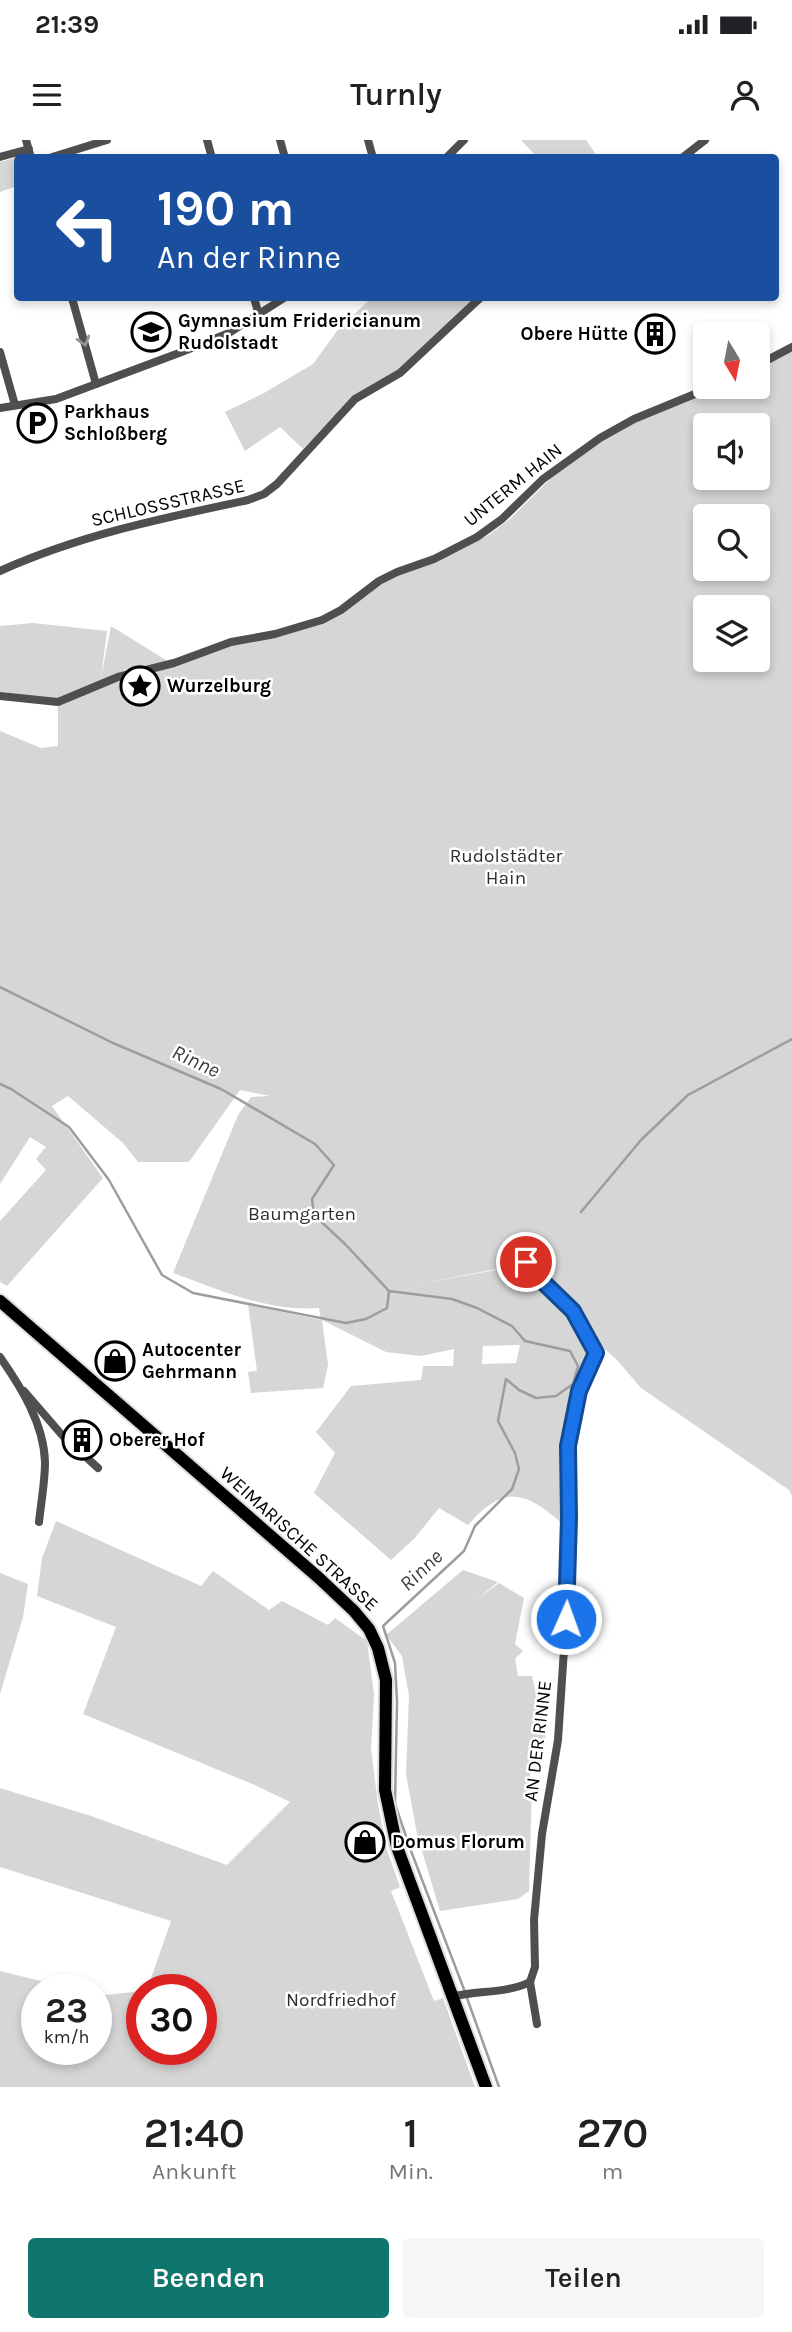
<!DOCTYPE html>
<html lang="de">
<head>
<meta charset="utf-8">
<style>
	:root { --surface:#fff; --page:#f6f6f6; --text:#202124; --muted:#757577; --accent:#0f766e }
	body { margin:0; font-family:Karla,sans-serif; background:var(--page); color:var(--text); height:100vh; display:flex; flex-direction:column; font-size:26px; white-space:nowrap }
	* { box-sizing:border-box; margin:0 }
	p { font-size:23px; color:var(--muted) }
	.icon { flex:none; width:38px; height:38px; fill:none; stroke:currentColor; stroke-width:2; stroke-linecap:round; stroke-linejoin:round }
	.map { position:relative; height:1947px; overflow:hidden }
	.sheet { display:flex; flex-direction:column; background:var(--surface); flex:1 }
	.sheet>* { flex:none }
	.top-card { position:absolute; left:14px; top:14px; width:765px; height:147px; border-radius:7px; box-shadow:0 4px 10px #0003; background:#1a4fa0; color:#fff; overflow:hidden }
	.needle { width:46px; rotate:170deg }
	.tools { position:absolute; left:693px; top:182px; display:grid; gap:14px }
	.tools a { display:grid; place-items:center; width:77px; height:77px; border-radius:7px; background:var(--surface); box-shadow:0 4px 10px #0003; font-size:35px }
	.speed { position:absolute; left:21px; top:1834px; display:flex; gap:14px; font-size:35px; font-weight:700; text-align:center }
	.speed>* { display:grid; place-content:center; width:91px; height:91px; border-radius:50%; background:var(--surface); box-shadow:0 4px 10px #0003; line-height:1 }
	.speed small { font-size:18px; font-weight:400 }
	.speed .limit { border:10px solid #d22; background:#fff; color:#111 }
	.pin { position:absolute; display:grid; place-items:center; width:60px; height:60px; color:#fff; margin:-30px; border:4px solid #fff; border-radius:50%; box-shadow:0 2px 7px #0007 }
	.me { position:absolute; width:77px; margin:-38px; rotate:2deg; stroke-linejoin:round; filter:drop-shadow(0 0 5px #0008) }
	.turn { display:flex; align-items:center; gap:24px; height:147px; padding:0 28px; font-size:32px }
	.turn .icon { width:91px; height:91px; stroke-width:2.5 }
	.turn b { display:block; font-size:49px; line-height:60px }
	.eta { display:flex; justify-content:space-evenly; align-items:center; height:119px; text-align:center }
	.eta b { font-size:42px; font-weight:600; line-height:49px }
	.cta { display:flex; gap:14px; margin-top:auto; padding:14px 28px }
	.cta a { flex:1; height:80px; border-radius:7px; background:var(--accent); color:#fff; font-size:28px; font-weight:600; line-height:80px; text-align:center }
	.cta a+a { background:var(--page); color:var(--text) }
	.status { display:flex; justify-content:space-between; align-items:center; height:49px; padding:0 35px; background:var(--surface); direction:ltr }
	.status svg { height:19px; fill:currentColor }
	header { display:flex; justify-content:space-between; align-items:center; height:91px; padding:0 28px; background:var(--surface); font-size:32px; font-weight:600 }
	.map>svg:first-child { display:block }
	.green { fill:#d6d6d6; fill-rule:evenodd }
	.lines { fill:none; stroke-linecap:round; stroke-linejoin:round }
	.stream { stroke:#9d9d9d; stroke-width:2.5 }
	.primary-casing { stroke:#dbdbdb; stroke-width:16 }
	.minor { stroke:#4f4f4f; stroke-width:8 }
	.primary { stroke:#000; stroke-width:12 }
	.oneway { stroke:#959595 }
	.route-casing { stroke:#114b97; stroke-width:18 }
	.route { stroke:#1a73e8; stroke-width:12 }
	.labels { text-anchor:middle; dominant-baseline:central; stroke-width:5; stroke-linejoin:round; paint-order:stroke }
	.poi-label { font-size:19px; font-weight:bold; fill:#000; stroke:#fff; text-anchor:start }
	.street-label { font-size:19px; fill:#000; stroke:#fff }
	.park-label { font-size:19px; fill:#2d2d2d; stroke:#fff }
	.water-label { font-size:21px; font-style:italic; fill:#3e3e3e; stroke:#fff }
</style>
</head>
<body>
<div class="status"><b>21:39</b><svg viewBox="0 0 49 12"><path d="M0 12V9h3v3zM5 12V6h3v6zM10 12V3h3v9zM15 12V0h3v12zM26 1h20v11H26zM47 4h2v5h-2z"/></svg></div>
<header><svg class="icon" aria-label="menu" viewBox="0 0 24 24"><path d="M4 6h16M4 12h16M4 18h16"/></svg>Turnly<svg class="icon" aria-label="person" viewBox="0 0 24 24"><circle cx="12" cy="8" r="4"/><path d="M4 21q1-7 8-7t8 7"/></svg></header>
<div class="map">
<svg width="792" height="1947" viewBox="0 0 792 1947">
	<rect width="100%" height="100%" fill="#fff"/>
	<g class="green">
		<path d="M 521,0 L 586,0 L 595,13 L 590,17 L 537,17 Z"/>
		<path d="M 15,18 L 17,28 L 17,46 L 0,52 L 0,22 Z"/>
		<path d="M 371,158 L 475,158 L 398,230 L 353,256 L 303,309 L 280,287 L 245,311 L 225,272 L 264,253 L 313,224 L 337,191 Z"/>
		<path d="M 792,211 L 792,1356 L 789,1350 L 641,1248 L 616,1219 L 601,1206 L 576,1169 L 545,1138 L 521,1107 L 512,1111 L 522,1124 L 419,1144 L 523,1125 L 569,1173 L 583,1194 L 587,1205 L 584,1230 L 574,1248 L 564,1304 L 563,1384 C 525,1351 504,1344 468,1385 L 439,1368 L 414,1399 L 391,1420 L 314,1353 L 335,1313 L 316,1292 L 351,1246 L 421,1240 L 423,1226 L 453,1226 L 454,1209 L 421,1216 L 386,1212 L 322,1180 L 328,1225 L 323,1248 L 251,1253 L 248,1232 L 257,1231 L 248,1165 L 321,1180 L 319,1168 C 268,1172 220,1150 173,1133 L 238,975 L 251,957 L 270,956 L 240,950 L 189,1022 L 138,1022 L 123,1003 L 68,956 L 52,966 L 103,1038 L 7,1146 L 0,1142 L 0,1081 L 46,1030 L 36,1019 L 46,1007 L 30,997 L 0,1044 L 0,591 L 41,608 L 58,606 L 58,564 L 60,559 L 0,552 L 0,486 L 33,483 L 107,491 L 101,538 L 111,486 L 174,525 L 232,503 L 324,483 L 391,437 L 455,411 L 487,396 L 510,379 L 551,338 L 582,314 L 630,284 L 721,247 L 758,247 L 758,229 ZM 705,285 L 758,285 L 758,338 L 705,338 ZM 705,376 L 758,376 L 758,429 L 705,429 ZM 705,467 L 758,467 L 758,520 L 705,520 ZM 520,1205 L 516,1223 L 482,1224 L 483,1206 Z"/>
		<path d="M 56,1381 L 201,1446 L 213,1431 L 269,1470 L 282,1461 L 328,1485 L 335,1478 L 367,1501 L 374,1554 L 371,1609 L 378,1664 L 387,1710 L 400,1747 L 391,1751 L 434,1861 L 443,1858 L 475,1947 L 0,1947 L 0,1831 L 78,1850 L 37,1850 L 37,1909 L 96,1909 L 96,1854 L 105,1855 L 142,1851 L 142,1909 L 201,1909 L 201,1850 L 147,1850 L 171,1781 L 0,1727 L 0,1648 L 91,1676 L 227,1725 L 290,1662 L 257,1646 L 83,1574 L 116,1487 L 37,1456 L 42,1418 Z"/>
		<path d="M 463,1430 L 498,1442 L 475,1461 L 499,1443 L 524,1458 L 515,1504 L 523,1511 L 515,1519 L 518,1536 L 532,1536 L 546,1599 L 530,1600 L 530,1642 L 532,1645 L 529,1751 L 518,1759 L 440,1771 L 417,1694 L 406,1634 L 409,1556 L 402,1516 L 386,1495 Z"/>
		<path d="M 0,1433 L 28,1444 L 23,1477 L 0,1554 Z"/>
	</g>
	<g class="lines">
		<g class="stream">
			<path d="M 0,847 L 113,903 L 221,949 L 315,1004 L 334,1025 L 312,1059 L 314,1075 L 345,1104 L 389,1151 L 452,1159 L 477,1168 L 512,1186 L 525,1201 L 570,1211 L 578,1226 L 573,1244 L 556,1256 L 536,1258 L 519,1250 L 506,1239 L 498,1281 L 515,1313 L 519,1329 L 512,1349 L 475,1386 L 464,1411 L 383,1486 L 395,1523 L 397,1562 L 395,1664 L 411,1711 L 465,1852"/>
			<path d="M 0,944 L 11,949 L 69,987 L 109,1040 L 162,1135 L 193,1153 L 346,1183 L 366,1179 L 387,1168 L 389,1151"/>
			<path d="M 581,1072 L 641,1000 L 688,955 L 792,899"/>
			<path d="M 467,1858 L 499,1947"/>
		</g>
		<g class="primary-casing">
			<path id="primary" d="M 0,1161 L 319,1438 L 354,1471 L 369,1489 L 378,1508 L 386,1540 L 385,1650 L 397,1707 L 486,1947"/>
		</g>
		<g class="minor">
			<path d="M 26,0 L 31,18"/>
			<path d="M 207,0 L 212,18"/>
			<path d="M 280,0 L 285,18"/>
			<path d="M 368,0 L 373,18"/>
			<path d="M 0,17 L 29,9"/>
			<path d="M 49,18 L 107,0"/>
			<path d="M 446,18 L 464,0"/>
			<path d="M 682,18 L 705,0"/>
			<path d="M 72,158 L 96,244"/>
			<path d="M 254,158 L 259,175"/>
			<path d="M 0,212 L 15,265"/>
			<path d="M 758,225 L 792,207"/>
			<path d="M 0,268 L 56,259 L 179,213 L 229,193 L 284,158"/>
			<path d="M 0,431 C 80,395 163,378 248,360 L 264,354 L 277,344 L 355,259 L 400,233 L 480,158"/>
			<path d="M 0,556 L 58,562 L 118,537 L 174,523 L 231,502 L 275,494 L 322,480 L 341,470 L 379,441 L 397,432 L 434,419 L 477,397 L 502,379 L 543,339 L 600,298 L 634,279 L 712,247"/>
			<path d="M 0,1217 C 21,1247 44,1284 45,1322 C 45,1342 41,1363 39,1382"/>
			<path d="M 24,1251 L 62,1295 L 98,1328"/>
			<path d="M 530,1842 L 537,1884"/>
			<path d="M 452,1857 C 477,1850 506,1854 530,1842 L 535,1827 L 534,1780 L 542,1694 L 558,1600 L 566,1479 L 569,1378 L 568,1306 L 579,1251 L 596,1213 L 573,1171 L 541,1140 L 511,1104"/>
		</g>
		<use href="#primary" class="primary"/>
	</g>
	<defs><path id="oneway-chevron" d="M-2-3.5L2.5 0L-2 3.5" fill="none" stroke-width="1.6" stroke-linecap="round" stroke-linejoin="round" transform="scale(1.75)"/></defs>
	<use class="oneway" href="#oneway-chevron" transform="translate(84 201) rotate(74)"/>
	<g class="lines">
		<g class="route-casing">
			<path id="route" d="M 526,1122 L 541,1140 L 573,1171 L 596,1213 L 579,1251 L 568,1306 L 569,1378 L 566,1479"/>
		</g>
		<use href="#route" class="route"/>
	</g>
	<defs>
		<g id="school-ring" transform="scale(2.0125)"><circle r="9.5" fill="#fff" stroke="#000" stroke-width="1.5"/><path d="M0-5L7-2L0 1L-7-2ZM-4 1L0 2.5L4 1V4Q0 6-4 4Z" fill="#000"/></g>
		<g id="building-ring" transform="scale(2.0125)"><circle r="9.5" fill="#fff" stroke="#000" stroke-width="1.5"/><path d="M-4-6H4V6H1V3H-1V6H-4ZM-2.5-4.3h1.7v1.8h-1.7ZM.8-4.3h1.7v1.8H.8ZM-2.5-1h1.7V.8h-1.7ZM.8-1h1.7V.8H.8Z" fill="#000"/></g>
		<g id="parking-ring" transform="scale(2.0125)"><circle r="9.5" fill="#fff" stroke="#000" stroke-width="1.5"/><path d="M-3.5-5.5H1a3.5 3.5 0 0 1 0 7H-1V5.5H-3.5ZM-1-3.4V-.6H.8a1.4 1.4 0 0 0 0-2.8Z" fill="#000"/></g>
		<g id="sight-ring" transform="scale(2.0125)"><circle r="9.5" fill="#fff" stroke="#000" stroke-width="1.5"/><path d="M0-6L1.8-2.2L6-1.7L2.9 1.2L3.7 5.4L0 3.3L-3.7 5.4L-2.9 1.2L-6-1.7L-1.8-2.2Z" fill="#000"/></g>
		<g id="shop-ring" transform="scale(2.0125)"><circle r="9.5" fill="#fff" stroke="#000" stroke-width="1.5"/><path d="M-5-2.5h2.3a2.7 3.5 0 0 1 5.4 0H5L5.5 6h-11ZM-1.5-2.5h3a1.5 2.3 0 0 0-3 0Z" fill="#000"/></g>
	</defs>
	<g fill-rule="evenodd">
		<use href="#school-ring" x="151" y="192"/>
		<use href="#building-ring" x="655" y="194"/>
		<use href="#parking-ring" x="37" y="283"/>
		<use href="#sight-ring" x="140" y="546"/>
		<use href="#shop-ring" x="115" y="1221"/>
		<use href="#building-ring" x="82" y="1300"/>
		<use href="#shop-ring" x="365" y="1702"/>
	</g>
	<g class="labels">
		<g class="poi-label">
			<text x="178" y="181">Gymnasium Fridericianum<tspan x="178" dy="22">Rudolstadt</tspan></text>
			<text x="628" y="194" text-anchor="end">Obere Hütte</text>
			<text x="64" y="272">Parkhaus<tspan x="64" dy="22">Schloßberg</tspan></text>
			<text x="167" y="546">Wurzelburg</text>
			<text x="142" y="1210">Autocenter<tspan x="142" dy="22">Gehrmann</tspan></text>
			<text x="109" y="1300">Oberer Hof</text>
			<text x="392" y="1702">Domus Florum</text>
		</g>
		<g class="street-label">
			<text transform="translate(513 345) rotate(-39)">UNTERM HAIN</text>
			<text transform="translate(168 363) rotate(-13)">SCHLOSSSTRASSE</text>
			<text transform="translate(299 1399) rotate(42)">WEIMARISCHE STRASSE</text>
			<text transform="translate(538 1601) rotate(-83)">AN DER RINNE</text>
		</g>
		<g class="park-label">
			<text x="506" y="716">Rudolstädter<tspan x="506" dy="22">Hain</tspan></text>
			<text x="302" y="1074">Baumgarten</text>
			<text x="341" y="1860">Nordfriedhof</text>
		</g>
		<g class="water-label">
			<text transform="translate(196 921) rotate(25)">Rinne</text>
			<text transform="translate(421 1430) rotate(-43)">Rinne</text>
		</g>
	</g>
</svg>
<div class="tools">
<a><svg class="needle" viewBox="-14 -14 28 28"><path d="M0-13l5 13h-10z" fill="#e53935"/><path d="M0 13l5-13h-10z" fill="#757577"/></svg></a>
<a><svg class="icon" aria-label="sound" viewBox="0 0 24 24"><path d="M4 9h4l5-4v14l-5-4H4zM17 9q2 3 0 6"/></svg></a>
<a><svg class="icon" aria-label="search" viewBox="0 0 24 24"><circle cx="10" cy="10" r="6"/><path d="M15 15l6 6"/></svg></a>
<a><svg class="icon" aria-label="layers" viewBox="0 0 24 24"><path d="M12 4l9 5-9 5-9-5zM3 14l9 5 9-5"/></svg></a>
</div>
<div class="speed"><div>23<small>km/h</small></div><div class="limit">30</div></div>
<div class="pin" style="left:526px;top:1122px;background:#d93025"><svg class="icon" aria-label="arrive" viewBox="0 0 24 24"><path d="M6 21V4h12l-3 4 3 4H6"/></svg></div>
<svg class="me" style="left:566px;top:1479px" viewBox="-20 -20 40 40"><circle r="17" fill="#1a73e8" stroke="#fff" stroke-width="3"/><path d="M0-11L8 9 0 5-8 9z" fill="#fff"/></svg>
<div class="top-card">
<div class="turn"><svg class="icon" aria-label="left" viewBox="0 0 24 24"><path d="M17 20v-9H6M10 6l-5 5 5 5"/></svg><div><b>190 m</b>An der Rinne</div></div>
</div>
</div>
<section class="sheet">
<div class="eta">
<div><b>21:40</b><p>Ankunft</p></div>
<div><b>1</b><p>Min.</p></div>
<div><b>270</b><p>m</p></div>
</div>
<div class="cta"><a>Beenden</a><a>Teilen</a></div>
</section>
</body>
</html>
